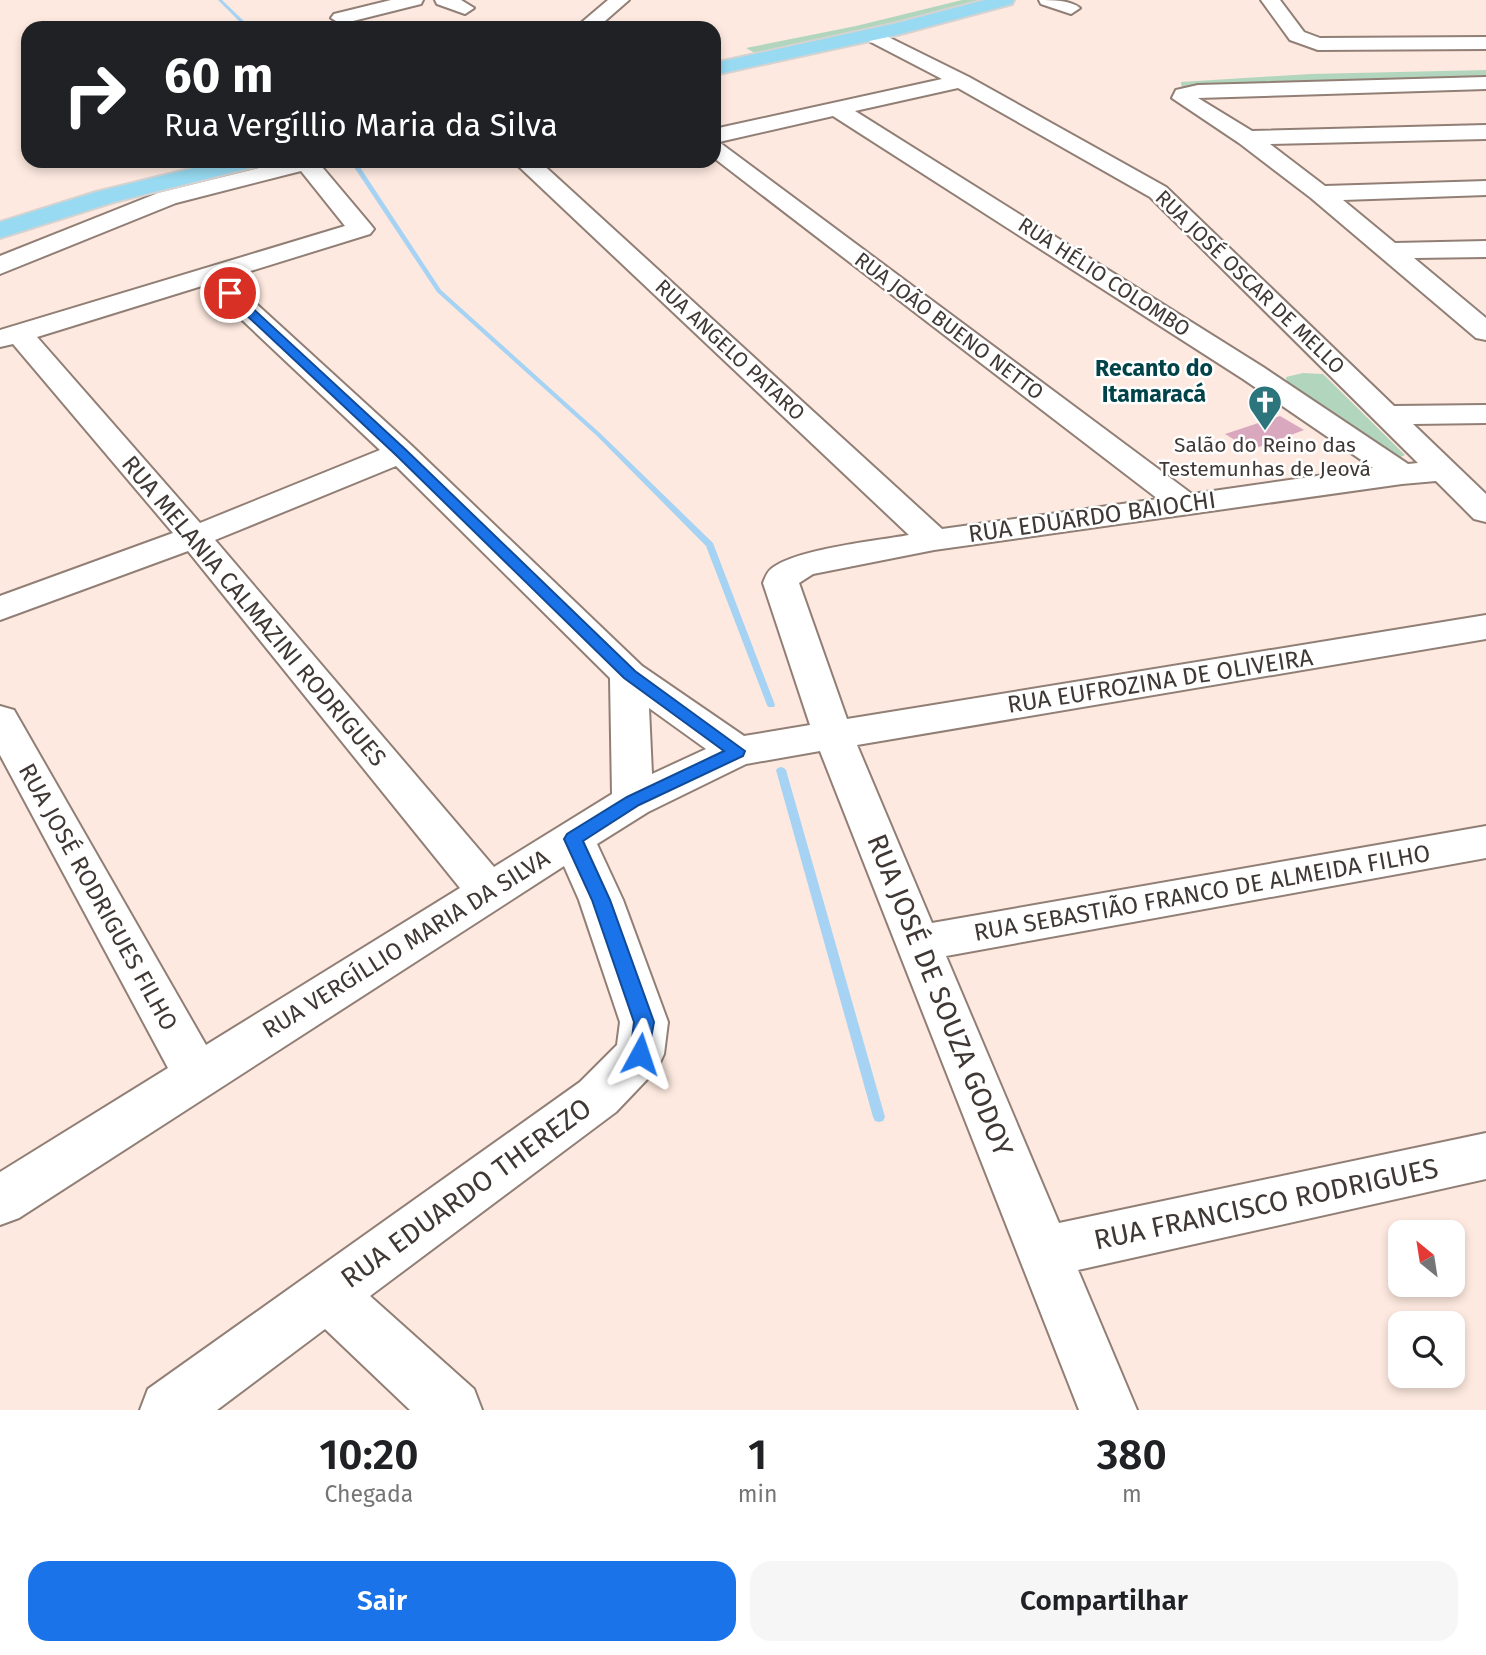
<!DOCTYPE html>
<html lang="pt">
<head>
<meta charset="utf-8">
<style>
	:root { --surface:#fff; --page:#f6f6f6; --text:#202124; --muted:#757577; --accent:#1a73e8 }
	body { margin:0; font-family:"Fira Sans",sans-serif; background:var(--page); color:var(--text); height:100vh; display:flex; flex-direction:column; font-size:26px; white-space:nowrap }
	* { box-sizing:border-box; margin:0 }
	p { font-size:23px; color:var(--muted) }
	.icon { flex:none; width:38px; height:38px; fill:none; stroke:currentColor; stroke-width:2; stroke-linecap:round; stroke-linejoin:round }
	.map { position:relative; height:1410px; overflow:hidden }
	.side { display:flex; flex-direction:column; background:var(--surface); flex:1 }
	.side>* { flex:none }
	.hud { position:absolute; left:21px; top:21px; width:700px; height:147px; border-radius:21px; box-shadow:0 4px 10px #0003; background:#202124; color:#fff; overflow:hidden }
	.needle { width:46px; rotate:330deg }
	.fabs { position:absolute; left:1388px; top:1220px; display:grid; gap:14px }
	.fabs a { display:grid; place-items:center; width:77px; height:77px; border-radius:14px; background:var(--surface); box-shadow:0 4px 10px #0003; font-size:35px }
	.pin { position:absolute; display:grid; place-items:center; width:60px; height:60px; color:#fff; margin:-30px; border:4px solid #fff; border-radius:50%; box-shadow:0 2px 7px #0007 }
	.me { position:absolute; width:77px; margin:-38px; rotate:5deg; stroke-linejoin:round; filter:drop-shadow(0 0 5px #0008) }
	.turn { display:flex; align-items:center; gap:24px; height:147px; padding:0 28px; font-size:32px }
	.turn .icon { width:91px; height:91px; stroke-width:2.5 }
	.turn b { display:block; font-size:49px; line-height:60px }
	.eta { display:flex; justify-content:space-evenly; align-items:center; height:119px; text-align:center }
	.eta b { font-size:42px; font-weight:600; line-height:49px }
	.action { display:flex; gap:14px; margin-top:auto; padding:14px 28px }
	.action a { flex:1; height:80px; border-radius:21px; background:var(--accent); color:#fff; font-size:28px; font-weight:600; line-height:80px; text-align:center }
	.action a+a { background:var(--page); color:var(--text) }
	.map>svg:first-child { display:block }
	.green { fill:#b2d6bd }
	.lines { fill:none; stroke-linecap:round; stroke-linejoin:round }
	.stream { fill:#a6d3f3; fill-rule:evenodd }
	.building { fill:#d9a8be }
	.minor-casing { stroke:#917f76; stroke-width:4 }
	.major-casing { stroke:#d5d3d2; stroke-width:4 }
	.minor { fill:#fff; fill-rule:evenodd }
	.major { fill:#97daf1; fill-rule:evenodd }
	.route { fill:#1a73e8; stroke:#114b97; stroke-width:2 }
	.labels { text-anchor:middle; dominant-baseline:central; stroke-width:5; stroke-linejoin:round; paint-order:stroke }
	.far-street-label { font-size:21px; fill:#3f3834; stroke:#fff }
	.far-poi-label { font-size:21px; fill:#3f3834; stroke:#fff }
	.far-quarter-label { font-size:23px; font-weight:bold; fill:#004349; stroke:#fff }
	.street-label { font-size:24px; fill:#3f3834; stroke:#fff }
	.near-street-label { font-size:28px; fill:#3f3834; stroke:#fff }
</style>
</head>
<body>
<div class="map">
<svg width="1486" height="1410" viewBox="0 0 1486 1410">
	<rect width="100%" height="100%" fill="#fde9df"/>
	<g class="green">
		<path d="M 962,0 L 991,0 L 956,12 L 760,56 L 746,48 L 856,26 Z"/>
		<path d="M 1486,70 L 1486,80 L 1182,89 L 1181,82 L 1310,74 Z"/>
		<path d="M 1303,373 L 1323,374 L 1405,455 L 1392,461 L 1287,387 L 1286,377 Z"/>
	</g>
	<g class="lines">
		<g class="stream">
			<path d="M 218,0 L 222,0 L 251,28 L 246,28 Z"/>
			<path d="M 350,161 L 356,161 L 441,290 L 601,434 L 713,543 L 775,705 L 774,707 L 768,707 L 767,705 L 706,546 L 597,436 L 437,292 Z"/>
			<path d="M 781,767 L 784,768 L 786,770 L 885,1117 L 883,1121 L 879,1122 L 875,1121 L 873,1117 L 776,770 L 778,768 Z"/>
		</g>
	</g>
	<path class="building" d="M 1280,416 L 1304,430 L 1251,450 L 1225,434 Z"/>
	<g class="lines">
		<g class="minor-casing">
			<g id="minor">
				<path d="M 391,0 L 423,0 L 421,4 L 341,24 L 331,18 L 334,14 Z"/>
				<path d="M 435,0 L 461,0 L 474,8 L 465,14 L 437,4 Z"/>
				<path d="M 608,0 L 629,0 L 597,28 L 575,28 Z"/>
				<path d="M 1039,0 C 1053,0 1070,0 1080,8 L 1071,14 L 1041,4 Z"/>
				<path d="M 1261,0 L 1280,0 L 1304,32 L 1320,38 L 1486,37 L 1486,49 L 1318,50 L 1290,40 Z"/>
				<path d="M 872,29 L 969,77 L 1166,187 L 1394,406 L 1486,405 L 1486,423 L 1413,424 L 1486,494 L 1486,522 L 1474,519 L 1436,481 L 1402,484 L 934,550 L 813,574 L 799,583 L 847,719 L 1486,615 L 1486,639 L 857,745 L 932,923 L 1486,826 L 1486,858 L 946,956 L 1059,1223 L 1486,1133 L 1486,1179 L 1078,1270 L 1137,1410 L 1079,1410 L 820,751 L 746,764 L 648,812 L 597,844 L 623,900 L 668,1022 L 664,1054 L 657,1069 L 616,1112 L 370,1296 L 474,1389 L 482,1410 L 410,1410 L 325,1329 L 217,1410 L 140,1410 L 148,1389 L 580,1082 L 617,1045 L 620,1022 L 579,900 L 564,866 L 19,1218 L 0,1225 L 0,1172 L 168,1068 L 0,755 L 0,706 L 14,710 L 206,1045 L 460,888 L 188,551 L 0,620 L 0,596 L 173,533 L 13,344 L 0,347 L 0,330 L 345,226 L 301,171 L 176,203 L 0,274 L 0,256 L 158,193 L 287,161 L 317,161 L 370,224 L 374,229 L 370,234 L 228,278 L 412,446 L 642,666 L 744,736 L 810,725 L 763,583 C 765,578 767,572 771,569 C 795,549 876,541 909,535 L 513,161 L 539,161 L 942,529 L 1158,499 L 714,158 L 714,129 L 942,79 L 865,39 L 862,35 L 865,31 ZM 958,88 L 1150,197 L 1418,463 L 1408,464 L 1263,367 L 855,111 ZM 833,116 L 1243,379 L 1373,468 L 1192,494 L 719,142 ZM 205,285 L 380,450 L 200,523 L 37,337 ZM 396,466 L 610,678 L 612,794 L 494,867 L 215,540 ZM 649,708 L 706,749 L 652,774 Z"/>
				<path d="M 1486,77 L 1486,89 L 1198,98 L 1252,131 L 1486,125 L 1486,139 L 1270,144 L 1325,186 L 1486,181 L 1486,195 L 1343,200 L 1395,243 L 1486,241 L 1486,257 L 1414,258 L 1486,318 L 1486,340 L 1476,338 L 1311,198 L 1239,143 L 1172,98 L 1176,90 L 1198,85 Z"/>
			</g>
		</g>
		<g class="major-casing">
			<g id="major">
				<path d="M 985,0 L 1014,0 L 1012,4 L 897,35 L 714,75 L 714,63 L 897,23 Z"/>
				<path d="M 222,161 L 262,161 L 258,166 L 114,202 L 0,238 L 0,222 L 96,192 Z"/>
			</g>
		</g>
		<use href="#minor" class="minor"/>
		<use href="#major" class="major"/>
	</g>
	<path class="route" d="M 226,291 L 234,291 L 406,450 L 635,671 L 745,751 L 743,756 L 639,805 L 583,841 L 610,900 L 654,1022 L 647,1060 L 640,1062 L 633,1060 L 630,1054 L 634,1022 L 592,900 L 564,839 L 567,834 L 627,797 L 724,751 L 624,678 L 397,456 L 226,296 Z"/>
	<defs>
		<g id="church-pin" transform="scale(1.75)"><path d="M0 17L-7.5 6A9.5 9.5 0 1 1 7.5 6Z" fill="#2c757d" stroke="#fff"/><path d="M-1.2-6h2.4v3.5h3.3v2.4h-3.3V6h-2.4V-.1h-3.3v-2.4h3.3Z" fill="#fff"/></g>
	</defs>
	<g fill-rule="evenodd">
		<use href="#church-pin" x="1265" y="402"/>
	</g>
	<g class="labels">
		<g class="far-street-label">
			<text transform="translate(1104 277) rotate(33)">RUA HÉLIO COLOMBO</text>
			<text transform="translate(1250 282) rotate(44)">RUA JOSÉ OSCAR DE MELLO</text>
			<text transform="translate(949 326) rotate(37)">RUA JOÃO BUENO NETTO</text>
			<text transform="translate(730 350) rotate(43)">RUA ANGELO PATARO</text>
		</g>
		<g class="far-poi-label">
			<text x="1265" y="445">Salão do Reino das<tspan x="1265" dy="24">Testemunhas de Jeová</tspan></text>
		</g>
		<g class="far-quarter-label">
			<text x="1154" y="368">Recanto do<tspan x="1154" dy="26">Itamaracá</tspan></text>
		</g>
		<g class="street-label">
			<text transform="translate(1092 517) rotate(-8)">RUA EDUARDO BAIOCHI</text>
			<text transform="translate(254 611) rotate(50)">RUA MELANIA CALMAZINI RODRIGUES</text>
			<text transform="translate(1160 681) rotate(-9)">RUA EUFROZINA DE OLIVEIRA</text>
			<text transform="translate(1202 893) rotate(-10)">RUA SEBASTIÃO FRANCO DE ALMEIDA FILHO</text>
			<text transform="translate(98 897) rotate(61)">RUA JOSÉ RODRIGUES FILHO</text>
			<text transform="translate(406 944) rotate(-32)">RUA VERGÍLLIO MARIA DA SILVA</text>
		</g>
		<g class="near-street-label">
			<text transform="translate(940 995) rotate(68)">RUA JOSÉ DE SOUZA GODOY</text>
			<text transform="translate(466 1193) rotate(-36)">RUA EDUARDO THEREZO</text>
			<text transform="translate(1266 1204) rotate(-12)">RUA FRANCISCO RODRIGUES</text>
		</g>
	</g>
</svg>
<div class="fabs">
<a><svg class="needle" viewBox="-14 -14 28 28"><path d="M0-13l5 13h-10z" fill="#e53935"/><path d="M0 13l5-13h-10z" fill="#757577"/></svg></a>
<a><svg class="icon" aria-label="search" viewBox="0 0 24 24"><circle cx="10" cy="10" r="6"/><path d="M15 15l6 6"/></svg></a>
</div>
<div class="pin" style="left:230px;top:293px;background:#d93025"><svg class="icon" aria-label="arrive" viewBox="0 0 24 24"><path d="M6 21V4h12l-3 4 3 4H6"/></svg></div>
<svg class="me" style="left:640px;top:1054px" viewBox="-20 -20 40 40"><path d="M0-17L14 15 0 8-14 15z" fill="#1a73e8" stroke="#fff" stroke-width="4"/></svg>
<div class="hud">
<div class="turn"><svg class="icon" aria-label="right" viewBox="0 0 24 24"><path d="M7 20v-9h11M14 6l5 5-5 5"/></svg><div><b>60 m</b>Rua Vergíllio Maria da Silva</div></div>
</div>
</div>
<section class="side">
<div class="eta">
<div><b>10:20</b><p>Chegada</p></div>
<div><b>1</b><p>min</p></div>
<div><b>380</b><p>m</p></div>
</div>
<div class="action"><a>Sair</a><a>Compartilhar</a></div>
</section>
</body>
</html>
